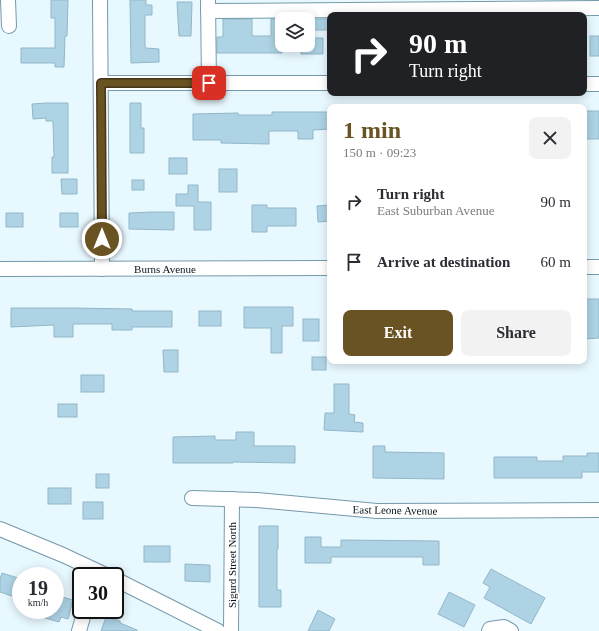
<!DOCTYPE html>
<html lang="en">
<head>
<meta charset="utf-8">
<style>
	:root { --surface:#fff; --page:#f2f2f3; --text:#2b2b33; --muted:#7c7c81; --accent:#695322 }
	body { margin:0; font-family:"Times New Roman",serif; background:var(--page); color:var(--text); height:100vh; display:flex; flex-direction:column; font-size:15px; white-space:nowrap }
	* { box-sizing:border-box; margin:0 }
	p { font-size:13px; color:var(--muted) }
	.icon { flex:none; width:22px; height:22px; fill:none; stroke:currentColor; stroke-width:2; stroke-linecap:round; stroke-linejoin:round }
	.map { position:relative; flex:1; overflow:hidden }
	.sheet { position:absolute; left:327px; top:104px; width:260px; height:260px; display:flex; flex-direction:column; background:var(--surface); border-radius:8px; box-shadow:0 2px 10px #0003 }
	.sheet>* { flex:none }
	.guide { position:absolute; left:327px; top:12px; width:260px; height:84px; border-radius:8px; box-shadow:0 2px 10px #0003; background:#202124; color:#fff; overflow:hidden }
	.buttons { position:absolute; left:275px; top:12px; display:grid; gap:8px }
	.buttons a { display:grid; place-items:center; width:40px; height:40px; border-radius:8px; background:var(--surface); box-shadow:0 2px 10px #0003; font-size:20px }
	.speed { position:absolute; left:12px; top:567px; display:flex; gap:8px; font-size:20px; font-weight:700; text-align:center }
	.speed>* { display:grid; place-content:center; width:52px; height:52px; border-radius:50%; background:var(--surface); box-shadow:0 2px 10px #0003; line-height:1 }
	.speed small { font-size:10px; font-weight:400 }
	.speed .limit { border:2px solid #111; border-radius:6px; background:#fff; color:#111 }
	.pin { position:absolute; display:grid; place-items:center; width:34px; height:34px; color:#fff; margin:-17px; border-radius:8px; box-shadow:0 2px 6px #0006 }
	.me { position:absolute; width:44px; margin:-22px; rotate:0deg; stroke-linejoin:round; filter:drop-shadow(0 0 3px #0008) }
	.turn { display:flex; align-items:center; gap:14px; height:84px; padding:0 16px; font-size:18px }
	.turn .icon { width:52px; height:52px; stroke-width:2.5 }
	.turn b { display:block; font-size:28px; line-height:34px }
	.round { display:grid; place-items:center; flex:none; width:42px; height:42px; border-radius:8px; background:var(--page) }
	.head { display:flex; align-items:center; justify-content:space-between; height:68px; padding:0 16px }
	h1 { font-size:24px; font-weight:600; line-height:30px; color:var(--accent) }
	.cta { display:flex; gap:8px; margin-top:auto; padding:8px 16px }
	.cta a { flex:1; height:46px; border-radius:8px; background:var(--accent); color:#fff; font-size:16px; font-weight:600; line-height:46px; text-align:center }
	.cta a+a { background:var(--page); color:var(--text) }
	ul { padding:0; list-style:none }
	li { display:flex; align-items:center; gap:12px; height:60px; padding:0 16px }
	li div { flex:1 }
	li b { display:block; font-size:15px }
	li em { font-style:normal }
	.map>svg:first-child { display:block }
	.building { fill:#add3e5; stroke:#92b7c8 }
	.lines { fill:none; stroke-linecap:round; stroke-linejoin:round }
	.minor-casing { stroke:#7599aa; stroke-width:16 }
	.minor { stroke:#fff; stroke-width:14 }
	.route-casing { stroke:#443616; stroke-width:10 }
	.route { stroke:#695322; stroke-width:7 }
	.labels { text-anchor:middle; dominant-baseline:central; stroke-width:4; stroke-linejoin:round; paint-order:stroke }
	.street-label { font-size:11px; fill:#07141b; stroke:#fff }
</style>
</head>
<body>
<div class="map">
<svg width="599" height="631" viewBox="0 0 599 631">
	<rect width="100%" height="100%" fill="#e8f8ff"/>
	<g class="building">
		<path d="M 51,0 L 68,0 L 67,36 L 65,36 L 64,67 L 55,67 L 55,63 L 21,63 L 21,48 L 55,48 L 55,18 L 51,18 Z"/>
		<path d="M 130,0 L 146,0 L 146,5 L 152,5 L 152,15 L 145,15 L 145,47 L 146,48 L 159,49 L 159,62 L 131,63 Z"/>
		<path d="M 177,2 L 192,2 L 191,36 L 179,36 Z"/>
		<path d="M 223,19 L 252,19 L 252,36 L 271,36 L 271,19 L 282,19 L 282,53 L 217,53 L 217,37 L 223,37 Z"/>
		<path d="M 314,19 L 330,19 L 330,28 L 328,28 L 328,30 L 314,30 Z"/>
		<rect x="590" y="36" width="9" height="20"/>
		<path d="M 308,38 L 323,38 L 323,54 L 301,54 L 301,45 L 308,45 Z"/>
		<path d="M 46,103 L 68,103 L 68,173 L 52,173 L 52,157 L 54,157 L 53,121 L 46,121 L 46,118 L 33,119 L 32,104 Z"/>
		<path d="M 130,103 L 141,103 L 141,128 L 144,128 L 144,153 L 130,153 Z"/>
		<rect x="585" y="111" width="14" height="28"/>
		<path d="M 272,112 L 330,112 L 330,129 L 313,130 L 313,139 L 298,139 L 298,131 L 269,131 L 269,144 L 221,143 L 221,140 L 193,140 L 193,114 L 238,113 L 238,115 L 272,115 Z"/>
		<rect x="169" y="158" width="18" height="16"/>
		<rect x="219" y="169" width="18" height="23"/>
		<path d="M 61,179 L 77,179 L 77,194 L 62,194 Z"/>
		<rect x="132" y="180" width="12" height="10"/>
		<path d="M 188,185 L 198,185 L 198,202 L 211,202 L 211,230 L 194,230 L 194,206 L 176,206 L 176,194 L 188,194 Z"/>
		<path d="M 252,205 L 267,205 L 267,208 L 296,208 L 296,226 L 267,226 L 267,232 L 252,232 Z"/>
		<path d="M 330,205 L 330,221 L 318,222 L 317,206 Z"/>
		<path d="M 152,212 L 174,212 L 174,230 L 129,229 L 129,213 Z"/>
		<rect x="6" y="213" width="17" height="14"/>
		<rect x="60" y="213" width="18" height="14"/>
		<path d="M 585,299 L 599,299 L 599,338 L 585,339 Z"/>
		<path d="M 244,307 L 293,307 L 293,326 L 282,326 L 282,353 L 271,353 L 271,328 L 244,328 Z"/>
		<path d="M 11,308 L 73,308 L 132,309 L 132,311 L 172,311 L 172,327 L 132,327 L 132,330 L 112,330 L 112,324 L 73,324 L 73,337 L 54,337 L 54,325 L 11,327 Z"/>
		<rect x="199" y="311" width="22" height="15"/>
		<rect x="303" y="319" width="16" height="22"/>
		<path d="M 163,350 L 178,350 L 178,372 L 164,372 Z"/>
		<rect x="312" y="357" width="14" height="13"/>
		<rect x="81" y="375" width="23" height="17"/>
		<path d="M 334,384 L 349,384 L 349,414 L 355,415 L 354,422 L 363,423 L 363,432 L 324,430 L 325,413 L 334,413 Z"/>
		<rect x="58" y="404" width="19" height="13"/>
		<path d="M 236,432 L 254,432 L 254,446 L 295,446 L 295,463 L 233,462 L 233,463 L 173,463 L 173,437 L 215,436 L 215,440 L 236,440 Z"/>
		<path d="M 373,446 L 385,446 L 385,452 L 444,453 L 444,479 L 373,478 Z"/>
		<path d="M 587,453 L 599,453 L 599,472 L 582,472 L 582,478 L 494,478 L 494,457 L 537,457 L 537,461 L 563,461 L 563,456 L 587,456 Z"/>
		<rect x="96" y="474" width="13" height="14"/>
		<rect x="48" y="488" width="23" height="16"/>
		<rect x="83" y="502" width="20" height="17"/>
		<path d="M 259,526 L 278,526 L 278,549 L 277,549 L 277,590 L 281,590 L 281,607 L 259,607 Z"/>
		<path d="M 305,537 L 321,537 L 321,547 L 341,547 L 341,540 L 439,541 L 439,565 L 423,565 L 423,557 L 331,557 L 331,563 L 305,563 Z"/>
		<rect x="144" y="546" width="26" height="16"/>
		<path d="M 185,564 L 210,565 L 210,582 L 185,581 Z"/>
		<path d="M 491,569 L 545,598 L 531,624 L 484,598 L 490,587 L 483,583 Z"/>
		<path d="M 2,573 L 21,579 L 21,599 L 0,592 L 0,579 Z"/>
		<path d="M 449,592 L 475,605 L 464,627 L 438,614 Z"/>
		<path d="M 55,595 L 73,600 L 68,619 L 61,617 L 59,622 L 28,613 L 28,610 L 57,610 L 55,609 Z"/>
		<path d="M 318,610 L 335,619 L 329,631 L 308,631 Z"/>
		<path d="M 106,617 L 120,621 L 120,623 L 137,630 L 137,631 L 101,631 Z"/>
	</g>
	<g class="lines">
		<g class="minor-casing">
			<g id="minor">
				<path d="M 8,0 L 9,26"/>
				<path d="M 100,0 L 102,269"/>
				<path d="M 208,0 L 209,83"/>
				<path d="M 208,11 L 599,8"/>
				<path d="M 101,83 L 330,83"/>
				<path d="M 584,84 L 599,84"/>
				<path d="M 584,267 L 599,267"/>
				<path d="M 0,269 L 330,268"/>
				<path d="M 192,498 L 257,500 L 377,511 L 599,510"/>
				<path d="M 0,529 L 63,555 L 108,576"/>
				<path d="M 115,579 L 218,631"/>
				<path d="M 79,631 L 85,610"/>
				<path d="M 231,631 L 232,499"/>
				<path d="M 489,631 L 490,629 L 504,627 L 511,631"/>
			</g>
		</g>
		<use href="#minor" class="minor"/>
	</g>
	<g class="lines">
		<g class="route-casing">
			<path id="route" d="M 102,239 L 101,83 L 209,83"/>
		</g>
		<use href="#route" class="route"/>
	</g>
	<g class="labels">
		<g class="street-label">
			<text x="165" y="269">Burns Avenue</text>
			<text transform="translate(395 510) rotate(1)">East Leone Avenue</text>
			<text transform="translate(232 565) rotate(-90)">Sigurd Street North</text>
		</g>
	</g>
</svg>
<div class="buttons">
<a><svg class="icon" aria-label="layers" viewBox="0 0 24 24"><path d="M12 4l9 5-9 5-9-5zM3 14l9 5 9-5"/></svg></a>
</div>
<div class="speed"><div>19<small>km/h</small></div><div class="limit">30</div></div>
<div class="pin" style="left:209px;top:83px;background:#d93025"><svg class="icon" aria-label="arrive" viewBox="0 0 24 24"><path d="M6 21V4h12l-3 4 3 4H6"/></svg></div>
<svg class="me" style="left:102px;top:239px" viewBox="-20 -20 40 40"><circle r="17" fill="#695322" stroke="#fff" stroke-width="3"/><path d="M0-11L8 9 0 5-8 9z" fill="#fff"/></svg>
<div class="guide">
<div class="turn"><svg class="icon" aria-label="right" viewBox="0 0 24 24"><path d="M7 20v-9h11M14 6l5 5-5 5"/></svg><div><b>90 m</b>Turn right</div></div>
</div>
<section class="sheet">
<div class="head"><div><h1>1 min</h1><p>150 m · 09:23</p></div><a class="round"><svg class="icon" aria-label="close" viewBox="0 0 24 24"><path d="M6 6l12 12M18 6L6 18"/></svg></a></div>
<ul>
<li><svg class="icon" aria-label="right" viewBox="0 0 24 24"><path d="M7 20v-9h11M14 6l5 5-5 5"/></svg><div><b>Turn right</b><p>East Suburban Avenue</p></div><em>90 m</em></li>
<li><svg class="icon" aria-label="arrive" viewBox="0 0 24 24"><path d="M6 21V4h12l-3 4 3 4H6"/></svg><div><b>Arrive at destination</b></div><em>60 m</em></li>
</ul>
<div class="cta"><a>Exit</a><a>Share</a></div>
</section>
</div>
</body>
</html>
